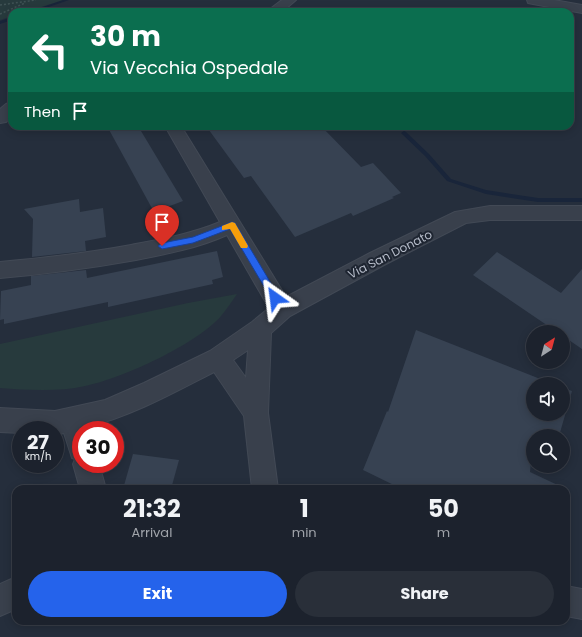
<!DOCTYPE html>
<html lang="en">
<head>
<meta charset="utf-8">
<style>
	:root { --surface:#1c222d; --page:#292f39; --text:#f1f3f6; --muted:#a0a4aa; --line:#3a3f49; --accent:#2563eb }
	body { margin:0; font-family:Poppins,sans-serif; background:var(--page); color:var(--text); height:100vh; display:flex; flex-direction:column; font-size:15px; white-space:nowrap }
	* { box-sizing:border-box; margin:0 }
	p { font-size:13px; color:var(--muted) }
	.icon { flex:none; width:22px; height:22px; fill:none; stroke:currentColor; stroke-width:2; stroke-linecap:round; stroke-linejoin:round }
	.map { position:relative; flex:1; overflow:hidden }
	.details { position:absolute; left:12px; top:485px; width:558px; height:140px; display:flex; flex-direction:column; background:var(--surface); border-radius:12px; box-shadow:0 2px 10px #0003,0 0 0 1px var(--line) }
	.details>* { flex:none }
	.banner { position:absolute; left:8px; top:8px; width:566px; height:122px; border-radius:12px; box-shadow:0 2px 10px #0003,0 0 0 1px var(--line); background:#0b6e4f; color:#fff; overflow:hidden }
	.needle { width:26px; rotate:36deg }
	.tools { position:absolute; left:526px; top:325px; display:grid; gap:8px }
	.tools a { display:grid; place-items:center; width:44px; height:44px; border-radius:50%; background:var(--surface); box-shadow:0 2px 10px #0003,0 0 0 1px var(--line); font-size:20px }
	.speed { position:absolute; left:12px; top:421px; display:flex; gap:8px; font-size:20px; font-weight:700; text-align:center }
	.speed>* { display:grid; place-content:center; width:52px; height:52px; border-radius:50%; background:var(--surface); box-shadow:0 2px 10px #0003,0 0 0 1px var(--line); line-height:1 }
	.speed small { font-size:10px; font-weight:400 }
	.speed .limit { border:6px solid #d22; background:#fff; color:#111 }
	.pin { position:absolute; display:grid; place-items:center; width:34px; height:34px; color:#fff; margin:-41px -17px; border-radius:50% 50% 50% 0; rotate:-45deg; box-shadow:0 0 4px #0007 }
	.pin .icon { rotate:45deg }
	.me { position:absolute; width:44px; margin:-22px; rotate:329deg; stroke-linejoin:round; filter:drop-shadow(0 0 3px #0008) }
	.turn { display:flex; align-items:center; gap:14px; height:84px; padding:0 16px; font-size:18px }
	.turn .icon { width:52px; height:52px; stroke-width:2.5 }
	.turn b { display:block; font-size:28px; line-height:34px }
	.then { display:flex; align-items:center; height:38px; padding:0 16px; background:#0003; gap:8px; font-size:15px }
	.eta { display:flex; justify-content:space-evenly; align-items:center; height:68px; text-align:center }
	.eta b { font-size:24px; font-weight:700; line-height:28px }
	.action { display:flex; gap:8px; margin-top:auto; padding:8px 16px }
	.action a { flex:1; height:46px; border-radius:24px; background:var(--accent); color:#fff; font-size:16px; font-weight:700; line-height:46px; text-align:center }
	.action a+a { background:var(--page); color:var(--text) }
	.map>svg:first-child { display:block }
	.green { fill:#273a3d }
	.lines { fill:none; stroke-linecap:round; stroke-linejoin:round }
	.stream { fill:#19253a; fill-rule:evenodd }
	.building { fill:#374252 }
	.minor-casing { stroke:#424955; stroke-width:2 }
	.path { stroke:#405355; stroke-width:1.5; stroke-dasharray:2 2; stroke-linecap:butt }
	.minor { fill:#39404c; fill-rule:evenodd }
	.route { fill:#2563eb; stroke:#184099 }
	.slow { fill:#f59e0b }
	.labels { text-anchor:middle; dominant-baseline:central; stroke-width:4; stroke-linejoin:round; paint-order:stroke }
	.street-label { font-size:12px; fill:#b5bbc8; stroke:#1e2531 }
</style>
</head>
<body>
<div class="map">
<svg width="582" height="637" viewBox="0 0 582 637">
	<rect width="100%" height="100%" fill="#252e3c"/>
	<g class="green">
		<path d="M 0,0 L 64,0 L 25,12 L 12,12 L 12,16 L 0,20 Z"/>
		<path d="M 237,294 C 232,301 227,309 221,316 C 197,344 121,379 85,386 C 59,392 26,390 0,388 L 0,344 L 188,303 Z"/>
	</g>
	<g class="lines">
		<g class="stream">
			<path d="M 63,0 L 69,0 L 34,12 L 28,12 Z"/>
			<path d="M 12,17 L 12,20 L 0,24 L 0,21 Z"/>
			<path d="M 404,131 L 406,132 L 429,154 L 451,179 L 486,190 L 538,198 L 582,198 L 582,202 L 538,202 L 486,194 L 447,181 L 425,156 L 402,134 L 401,133 Z"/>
		</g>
	</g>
	<g class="building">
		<path d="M 107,126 L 138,126 L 183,201 L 154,212 Z"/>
		<path d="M 206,126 L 321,126 L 361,167 L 373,163 L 401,193 L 392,197 L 394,198 L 353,216 L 351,213 L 295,237 L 251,176 L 244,178 Z"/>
		<path d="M 79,199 L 80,212 L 103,208 L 106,237 L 85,241 L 86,251 L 32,257 L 33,219 L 24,209 Z"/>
		<path d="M 217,251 L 223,277 L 212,280 L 213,284 L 108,307 L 108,302 L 4,324 L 4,319 L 0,320 L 1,291 L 31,285 L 31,276 L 86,270 L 87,278 Z"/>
		<path d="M 497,252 L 561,293 L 582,269 L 582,349 L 563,336 L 563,332 L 557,332 L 473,275 Z"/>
		<path d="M 416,330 L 553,384 L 533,384 L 533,414 L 563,414 L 563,388 L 572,391 L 559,436 L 533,436 L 530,472 L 566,489 L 402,489 L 363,470 L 387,411 L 388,412 Z"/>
		<path d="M 133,454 L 179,460 L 171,489 L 123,489 Z"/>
	</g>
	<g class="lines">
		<g class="minor-casing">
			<g id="minor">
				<path d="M 282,0 L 296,0 L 282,12 L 266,12 Z"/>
				<path d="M 527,0 L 554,0 L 582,5 L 582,13 L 533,4 L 528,3 Z"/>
				<path d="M 12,102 L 12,116 L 6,122 L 0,123 L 0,109 L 6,104 Z"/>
				<path d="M 165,126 L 181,126 L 286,297 L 370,253 L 455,212 L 490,206 L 582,206 L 582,220 L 490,220 L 466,223 L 384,265 L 290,316 L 271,333 L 268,413 L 278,489 L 252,489 L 244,416 L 214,372 C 173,393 132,416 87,427 L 88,430 L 81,430 L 81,464 L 99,464 L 106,489 L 80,489 L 73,464 L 75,459 L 72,458 L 64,433 L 55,435 L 55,430 L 21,430 L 21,433 L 0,432 L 0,408 L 55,411 L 105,400 L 144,383 L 210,351 L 252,322 L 269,308 L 227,235 C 198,248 167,254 136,260 C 91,268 46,274 0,278 L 0,262 C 44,258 88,253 131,245 C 162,239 191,234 220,222 ZM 248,350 L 246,378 L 233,360 Z"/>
				<path d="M 16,577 L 16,609 L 0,616 L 0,584 Z"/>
				<path d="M 566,586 L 582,589 L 582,619 L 566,616 Z"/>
			</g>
		</g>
		<g class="path">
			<path d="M 0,5 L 36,0"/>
			<path d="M 0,14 L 25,3"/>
		</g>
		<use href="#minor" class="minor"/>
	</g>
	<path class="route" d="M 232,222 L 235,223 L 278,295 L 279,298 L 278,300 L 272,300 L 230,229 L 193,243 L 162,249 L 158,246 L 162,243 L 193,237 Z"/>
	<path class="slow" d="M 232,222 L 235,223 L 247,244 L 248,246 L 247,248 L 241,248 L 230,229 L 222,230 L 222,226 Z"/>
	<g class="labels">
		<g class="street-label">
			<text transform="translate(390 254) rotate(-27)">Via San Donato</text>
		</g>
	</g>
</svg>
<div class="tools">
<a><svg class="needle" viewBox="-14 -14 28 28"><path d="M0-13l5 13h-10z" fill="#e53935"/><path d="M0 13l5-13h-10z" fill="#a0a4aa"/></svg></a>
<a><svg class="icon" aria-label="sound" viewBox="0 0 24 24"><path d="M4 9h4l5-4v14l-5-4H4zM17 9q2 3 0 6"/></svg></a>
<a><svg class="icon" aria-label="search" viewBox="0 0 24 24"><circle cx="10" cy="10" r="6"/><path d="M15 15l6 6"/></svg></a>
</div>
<div class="speed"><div>27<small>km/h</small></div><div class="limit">30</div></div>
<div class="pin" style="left:162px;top:246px;background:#d93025"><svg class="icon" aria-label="arrive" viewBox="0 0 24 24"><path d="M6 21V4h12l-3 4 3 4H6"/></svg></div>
<svg class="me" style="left:275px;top:298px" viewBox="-20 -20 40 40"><path d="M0-17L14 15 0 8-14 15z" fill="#2563eb" stroke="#fff" stroke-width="4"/></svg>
<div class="banner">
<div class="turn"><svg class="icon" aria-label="left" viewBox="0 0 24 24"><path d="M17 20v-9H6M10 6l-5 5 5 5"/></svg><div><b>30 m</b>Via Vecchia Ospedale</div></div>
<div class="then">Then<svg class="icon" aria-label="arrive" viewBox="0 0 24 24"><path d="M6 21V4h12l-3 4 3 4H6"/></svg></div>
</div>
<section class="details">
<div class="eta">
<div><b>21:32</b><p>Arrival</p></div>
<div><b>1</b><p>min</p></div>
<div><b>50</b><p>m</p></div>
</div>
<div class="action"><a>Exit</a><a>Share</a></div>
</section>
</div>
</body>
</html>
